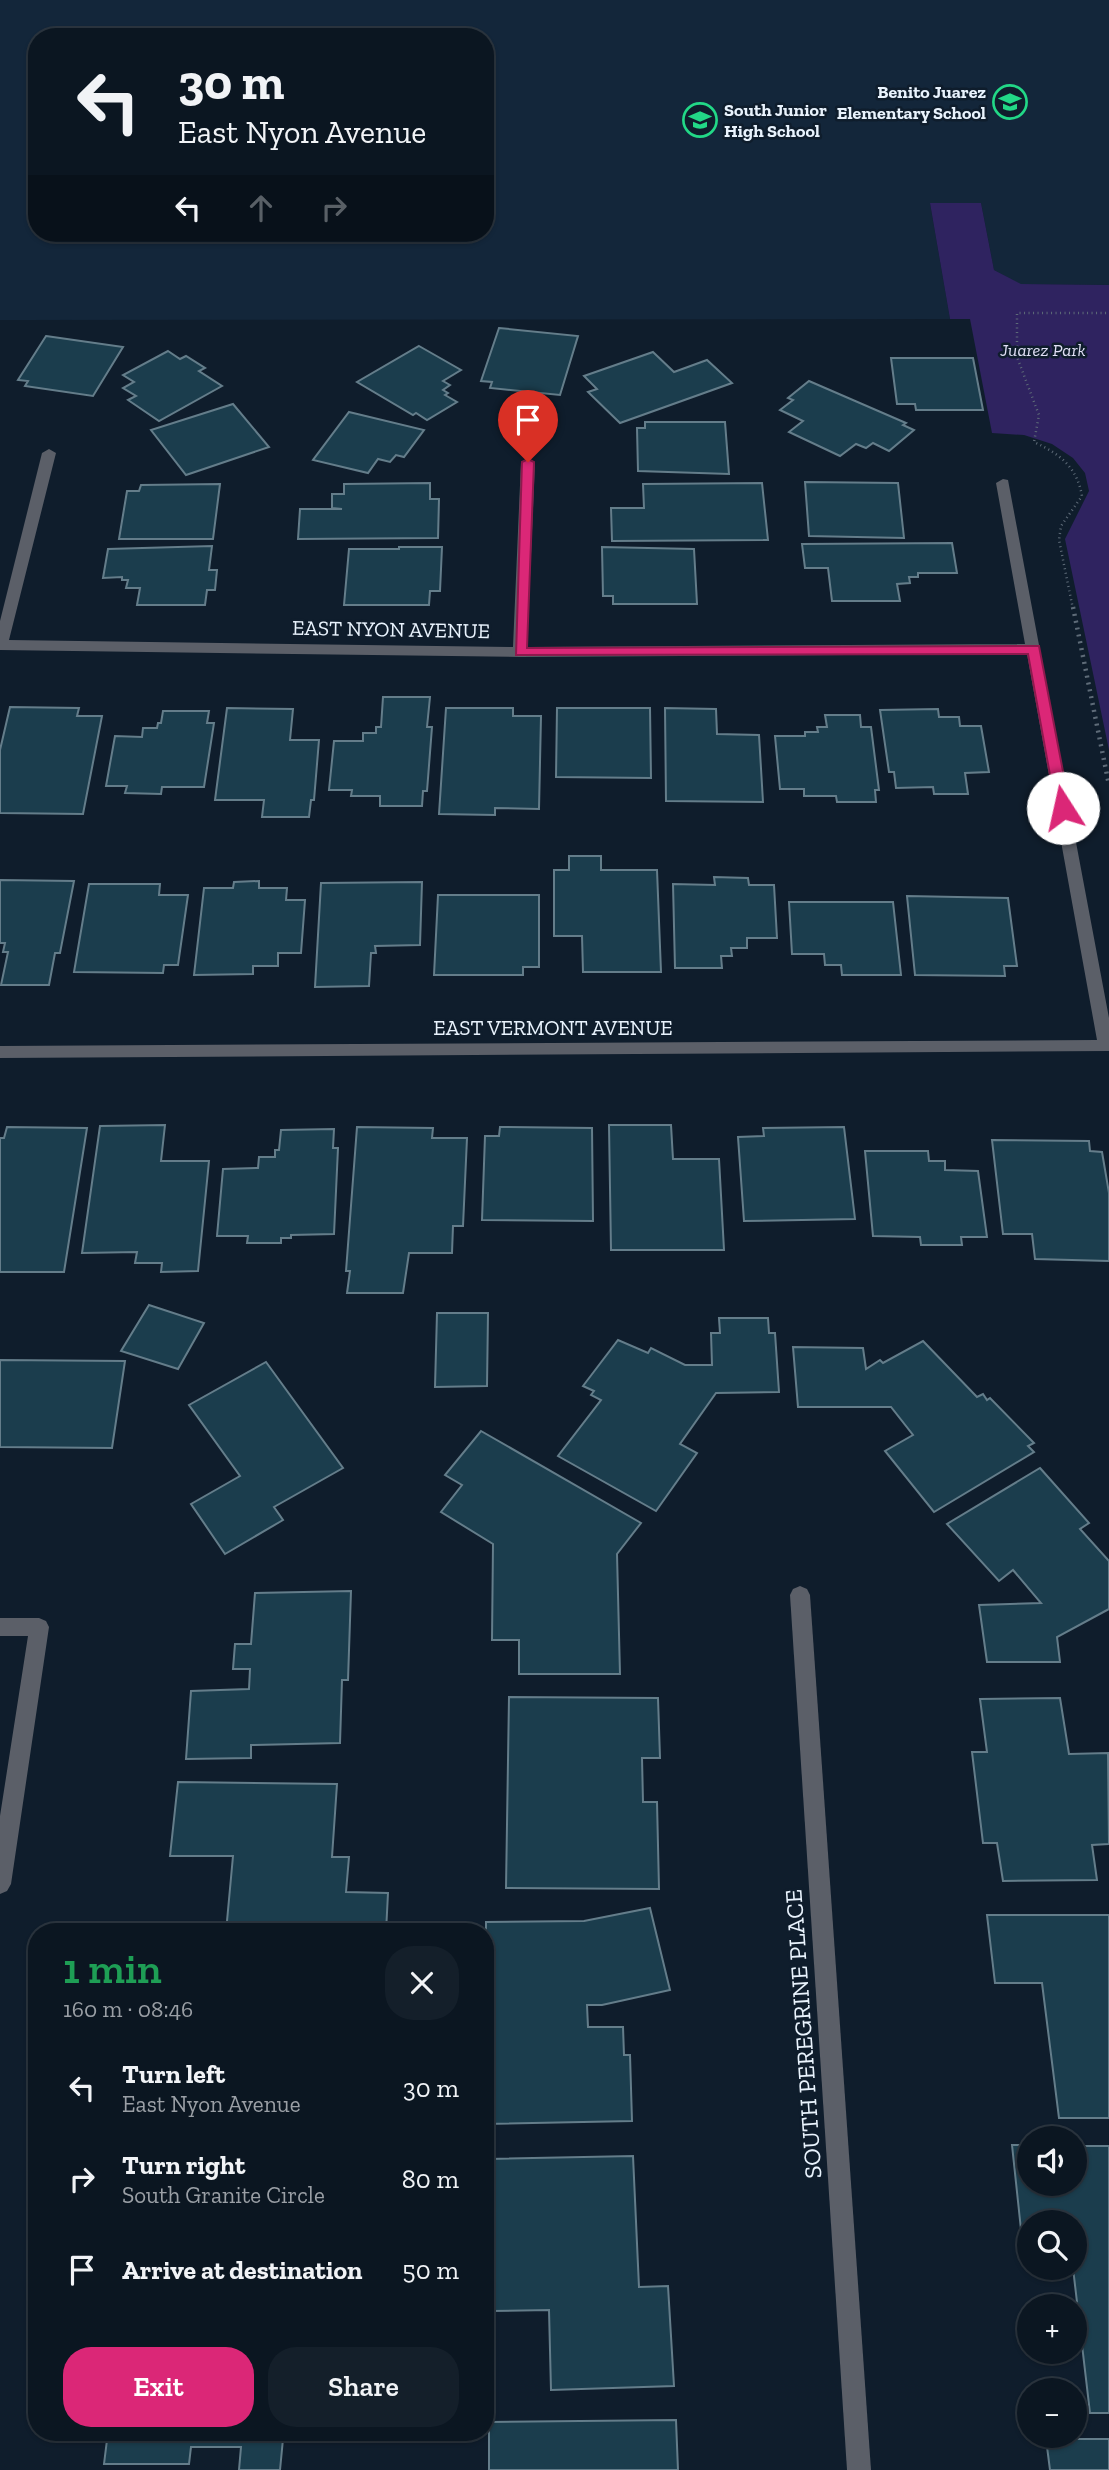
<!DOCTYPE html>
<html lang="en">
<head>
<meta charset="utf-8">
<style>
	:root { --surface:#0b1621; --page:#141f2a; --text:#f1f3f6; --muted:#9a9fa5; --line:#2b353f; --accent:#db2777 }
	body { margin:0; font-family:"Zilla Slab",serif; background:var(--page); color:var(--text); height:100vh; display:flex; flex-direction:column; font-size:26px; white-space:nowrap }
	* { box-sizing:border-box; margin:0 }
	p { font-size:23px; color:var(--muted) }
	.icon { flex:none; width:38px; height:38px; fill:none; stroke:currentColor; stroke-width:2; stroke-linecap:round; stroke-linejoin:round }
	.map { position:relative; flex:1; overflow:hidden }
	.panel { position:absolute; left:28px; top:1923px; width:466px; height:518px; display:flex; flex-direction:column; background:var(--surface); border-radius:28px; box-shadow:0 2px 5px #0004,0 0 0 2px var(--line) }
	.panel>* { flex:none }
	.banner { position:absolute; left:28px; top:28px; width:466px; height:214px; border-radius:28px; box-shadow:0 2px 5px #0004,0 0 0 2px var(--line); background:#0b1621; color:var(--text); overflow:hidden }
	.fabs { position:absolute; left:1017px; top:2126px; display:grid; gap:14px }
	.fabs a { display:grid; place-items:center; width:70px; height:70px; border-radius:50%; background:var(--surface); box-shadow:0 2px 5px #0004,0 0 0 2px var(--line); font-size:35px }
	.pin { position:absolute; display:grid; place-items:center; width:60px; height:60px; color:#fff; margin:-72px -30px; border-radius:50% 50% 50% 0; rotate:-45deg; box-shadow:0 0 7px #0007 }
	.pin .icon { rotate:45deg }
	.me { position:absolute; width:77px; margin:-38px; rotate:350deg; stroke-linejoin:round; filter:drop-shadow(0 0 5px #0008) }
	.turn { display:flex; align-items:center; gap:24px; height:147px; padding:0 35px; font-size:32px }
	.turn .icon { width:91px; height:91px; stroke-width:2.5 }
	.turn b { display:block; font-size:49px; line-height:60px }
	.lanes { display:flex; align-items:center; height:66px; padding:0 35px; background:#0003; justify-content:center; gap:35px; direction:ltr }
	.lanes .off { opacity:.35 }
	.round { display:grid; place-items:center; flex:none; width:74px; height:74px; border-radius:28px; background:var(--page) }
	.overview { display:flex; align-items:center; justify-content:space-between; height:119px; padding:0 35px }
	h1 { font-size:42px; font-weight:600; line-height:52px; color:#1e9e55 }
	.button { display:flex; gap:14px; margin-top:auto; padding:14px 35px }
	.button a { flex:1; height:80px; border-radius:28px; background:var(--accent); color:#fff; font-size:28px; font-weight:600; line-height:80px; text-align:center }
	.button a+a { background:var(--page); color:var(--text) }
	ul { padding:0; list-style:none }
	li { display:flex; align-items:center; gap:21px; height:91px; padding:0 35px }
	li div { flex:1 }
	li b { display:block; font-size:26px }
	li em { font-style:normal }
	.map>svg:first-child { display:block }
	.built { fill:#13263a; fill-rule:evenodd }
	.green { fill:#2f2360 }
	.building { fill:#1b3d4d; stroke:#647d8a; stroke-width:2 }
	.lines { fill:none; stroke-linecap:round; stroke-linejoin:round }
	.path-far1 { stroke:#5e6b78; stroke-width:2.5; stroke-dasharray:1 3.5; stroke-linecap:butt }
	.path { stroke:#5e6b78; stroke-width:4.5; stroke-dasharray:2 5; stroke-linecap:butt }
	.street { fill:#5b5f68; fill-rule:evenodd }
	.route { fill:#db2777; stroke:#8e194d; stroke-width:2 }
	.labels { text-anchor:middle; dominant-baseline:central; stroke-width:5; stroke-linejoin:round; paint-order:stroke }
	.far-poi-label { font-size:18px; font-weight:bold; fill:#e9f3fd; stroke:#0f1d2c; text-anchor:end }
	.far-park-label { font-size:18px; font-style:italic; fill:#e1e0f6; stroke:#0f1d2c }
	.street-label { font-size:21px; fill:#e9f3fd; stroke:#0f1d2c }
	.near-street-label { font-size:24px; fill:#e9f3fd; stroke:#0f1d2c }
</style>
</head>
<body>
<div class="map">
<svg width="1109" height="2470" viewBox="0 0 1109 2470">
	<rect width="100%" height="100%" fill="#0f1d2c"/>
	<path class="built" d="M 0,0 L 1109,0 L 1109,285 L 1020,284 L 994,270 L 981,203 L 930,203 L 950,319 L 0,320 ZM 37,37 L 485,37 L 485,233 L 37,233 Z"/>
	<path class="green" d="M 930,203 L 981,203 L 994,270 L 1021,284 L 1109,285 L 1109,750 L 1065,539 L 1089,491 L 1085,473 L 1073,458 L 1052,444 L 1024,435 L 992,433 L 970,319 L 950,319 Z"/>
	<g class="building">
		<path d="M 499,328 L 578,336 L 560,395 L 490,388 L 492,382 L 481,381 Z"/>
		<path d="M 46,336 L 123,347 L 93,396 L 25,386 L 28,381 L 18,380 Z"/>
		<path d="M 419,346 L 461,370 L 443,381 L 450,385 L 443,390 L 448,393 L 445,395 L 457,402 L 427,420 L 416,413 L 413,415 L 357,382 Z"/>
		<path d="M 168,351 L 180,359 L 186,356 L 205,368 L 199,371 L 222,386 L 159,421 L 128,400 L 136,396 L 123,388 L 134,382 L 123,375 Z"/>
		<path d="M 653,352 L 674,372 L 707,360 L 732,383 L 620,423 L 588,392 L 597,389 L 584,376 Z"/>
		<path d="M 891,358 L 973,358 L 983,410 L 916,410 L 915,404 L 897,404 Z"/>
		<path d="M 809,381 L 906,423 L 903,425 L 914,430 L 889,451 L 873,443 L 866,448 L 856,444 L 840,456 L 789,432 L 803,421 L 780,410 L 793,400 L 788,398 Z"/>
		<path d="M 233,404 L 269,447 L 186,475 L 151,430 Z"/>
		<path d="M 349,412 L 424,430 L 404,457 L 396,455 L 390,462 L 378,459 L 368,473 L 313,460 Z"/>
		<path d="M 645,422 L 725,422 L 729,474 L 638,471 L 637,428 L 645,428 Z"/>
		<path d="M 805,482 L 898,483 L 904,538 L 809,536 Z"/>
		<path d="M 430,483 L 430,499 L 439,499 L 438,538 L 298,539 L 300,509 L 342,509 L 332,508 L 332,494 L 344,494 L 344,484 Z"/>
		<path d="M 762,483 L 768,540 L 612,541 L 611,508 L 644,508 L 643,484 Z"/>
		<path d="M 220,484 L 213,539 L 119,539 L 127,491 L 139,491 L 141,485 Z"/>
		<path d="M 952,543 L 957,573 L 918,573 L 918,577 L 909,577 L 910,583 L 897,584 L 900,601 L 832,601 L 828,568 L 805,568 L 802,544 Z"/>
		<path d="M 212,546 L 209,570 L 217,570 L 215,590 L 207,590 L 205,605 L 137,605 L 140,588 L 126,588 L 128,580 L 122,580 L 122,577 L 103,578 L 108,549 Z"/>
		<path d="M 399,547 L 442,547 L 440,591 L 430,591 L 429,605 L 344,605 L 349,549 L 399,549 Z"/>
		<path d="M 602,547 L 694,549 L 697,604 L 613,604 L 613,596 L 603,596 Z"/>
		<path d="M 383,697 L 430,697 L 427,727 L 432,727 L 427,791 L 423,791 L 422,806 L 380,806 L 380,796 L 351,796 L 352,790 L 329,790 L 334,741 L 363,741 L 363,733 L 376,733 L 376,727 L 381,727 Z"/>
		<path d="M 10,707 L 79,708 L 77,716 L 102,716 L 83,814 L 0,813 L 0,750 Z"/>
		<path d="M 227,708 L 293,709 L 290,740 L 319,740 L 314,800 L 311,800 L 309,817 L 262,817 L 264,800 L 215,800 Z"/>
		<path d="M 446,708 L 513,708 L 513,716 L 541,716 L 539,809 L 495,808 L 495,815 L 439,814 Z"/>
		<path d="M 557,708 L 650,708 L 651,778 L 556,777 Z"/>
		<path d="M 665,708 L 716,709 L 717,734 L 759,735 L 763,802 L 666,801 Z"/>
		<path d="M 938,709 L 939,717 L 959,717 L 960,726 L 981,726 L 989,772 L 965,773 L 968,794 L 934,794 L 933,787 L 896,788 L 894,772 L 889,772 L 880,710 Z"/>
		<path d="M 163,711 L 209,711 L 207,723 L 214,723 L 204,787 L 162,787 L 161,794 L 125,793 L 127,786 L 106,786 L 115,736 L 142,737 L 143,728 L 157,728 L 158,723 L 161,723 Z"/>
		<path d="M 825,715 L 860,715 L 861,727 L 871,727 L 879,790 L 875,790 L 876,802 L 837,802 L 836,796 L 804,796 L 804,789 L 780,789 L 775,736 L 805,736 L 805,732 L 818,732 L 817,727 L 827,727 Z"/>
		<path d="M 569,856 L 601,856 L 601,870 L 657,870 L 661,972 L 583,972 L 582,936 L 554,936 L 554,870 L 569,870 Z"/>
		<path d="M 714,877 L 748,878 L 749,885 L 774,885 L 777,938 L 747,938 L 747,948 L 731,948 L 732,956 L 721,956 L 722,968 L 675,968 L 673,884 L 715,885 Z"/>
		<path d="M 0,880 L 74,881 L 60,953 L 55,953 L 49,985 L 1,985 L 8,952 L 3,952 L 5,943 L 0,943 Z"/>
		<path d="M 259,881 L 259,888 L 287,888 L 286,900 L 305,900 L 301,953 L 278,953 L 278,966 L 253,966 L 253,974 L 194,975 L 204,888 L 233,888 L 234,882 Z"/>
		<path d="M 422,882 L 420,945 L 375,946 L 376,953 L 371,953 L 369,986 L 315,987 L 321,883 Z"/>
		<path d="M 89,884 L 160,884 L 159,895 L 188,895 L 178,965 L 164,965 L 163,973 L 74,972 Z"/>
		<path d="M 438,895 L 539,895 L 539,967 L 523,967 L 523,975 L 434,975 Z"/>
		<path d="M 907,896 L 1008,898 L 1017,966 L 1004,966 L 1005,976 L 915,975 Z"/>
		<path d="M 789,902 L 893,902 L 901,975 L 842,975 L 841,965 L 825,965 L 824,954 L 792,954 Z"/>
		<path d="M 165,1125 L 161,1161 L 209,1161 L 198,1271 L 161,1272 L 162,1263 L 135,1263 L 137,1252 L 82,1253 L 100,1126 Z"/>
		<path d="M 609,1125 L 671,1125 L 673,1159 L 719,1159 L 724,1250 L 611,1250 Z"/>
		<path d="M 7,1127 L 87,1128 L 64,1272 L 0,1272 L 0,1138 L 4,1138 Z"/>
		<path d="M 357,1127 L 433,1128 L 432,1138 L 467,1138 L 463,1226 L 453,1226 L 452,1253 L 409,1253 L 403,1293 L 347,1293 L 350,1271 L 346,1271 Z"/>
		<path d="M 500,1127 L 592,1128 L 593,1221 L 482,1220 L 485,1136 L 499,1136 Z"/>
		<path d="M 844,1127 L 855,1219 L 744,1221 L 738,1137 L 764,1136 L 763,1128 Z"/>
		<path d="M 334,1129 L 333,1148 L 338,1148 L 334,1234 L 291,1235 L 291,1238 L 281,1238 L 281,1243 L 247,1243 L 248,1236 L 217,1236 L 223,1169 L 258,1168 L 259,1157 L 275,1157 L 275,1150 L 279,1150 L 281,1130 Z"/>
		<path d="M 992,1140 L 1089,1141 L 1090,1151 L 1102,1152 L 1109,1193 L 1109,1261 L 1035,1259 L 1032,1234 L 1003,1234 Z"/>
		<path d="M 865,1151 L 928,1151 L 929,1161 L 945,1161 L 945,1170 L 978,1171 L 987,1237 L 961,1237 L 962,1245 L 921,1245 L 920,1237 L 873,1236 Z"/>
		<path d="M 149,1305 L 204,1323 L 178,1369 L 121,1351 Z"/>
		<path d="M 437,1313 L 488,1313 L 487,1386 L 435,1387 Z"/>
		<path d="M 719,1318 L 768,1318 L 769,1333 L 775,1333 L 779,1392 L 716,1393 L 680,1444 L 697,1453 L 656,1511 L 558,1456 L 601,1400 L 591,1395 L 594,1391 L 583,1386 L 618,1340 L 648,1353 L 651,1348 L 685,1365 L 712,1365 L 711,1333 L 720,1333 Z"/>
		<path d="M 923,1341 L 977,1397 L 983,1394 L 987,1400 L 990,1398 L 1034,1443 L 1028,1446 L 1034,1452 L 934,1512 L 885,1451 L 913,1435 L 891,1407 L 798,1407 L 793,1347 L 863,1348 L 866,1369 L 880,1360 L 883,1363 Z"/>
		<path d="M 0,1360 L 125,1361 L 112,1448 L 0,1447 Z"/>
		<path d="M 266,1362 L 343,1468 L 274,1507 L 283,1520 L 225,1554 L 191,1504 L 240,1476 L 189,1405 Z"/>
		<path d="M 481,1431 L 641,1523 L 617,1554 L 620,1674 L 519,1674 L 519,1640 L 492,1640 L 493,1544 L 441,1512 L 462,1485 L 445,1475 Z"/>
		<path d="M 1040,1468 L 1089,1523 L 1080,1529 L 1109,1561 L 1109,1609 L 1057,1637 L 1060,1662 L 987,1662 L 979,1605 L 1041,1603 L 1013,1570 L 999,1581 L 947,1524 Z"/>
		<path d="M 351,1591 L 348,1680 L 342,1680 L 340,1743 L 251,1745 L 251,1758 L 186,1759 L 191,1691 L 249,1689 L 250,1669 L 233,1669 L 235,1644 L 251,1644 L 255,1593 Z"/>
		<path d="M 509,1697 L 658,1698 L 660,1758 L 642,1758 L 643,1802 L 657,1802 L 659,1889 L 506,1888 Z"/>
		<path d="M 1060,1698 L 1069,1754 L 1108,1753 L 1109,1844 L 1092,1845 L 1097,1880 L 1003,1881 L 997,1843 L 983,1843 L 972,1752 L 987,1752 L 980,1699 Z"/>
		<path d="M 178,1782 L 337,1784 L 332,1857 L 349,1857 L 346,1892 L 388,1893 L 386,1932 L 226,1932 L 233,1856 L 170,1856 Z"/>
		<path d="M 650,1908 L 670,1990 L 602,2005 L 587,2005 L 588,2027 L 623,2027 L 624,2055 L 630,2055 L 632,2121 L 485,2124 L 486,1922 L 584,1921 Z"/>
		<path d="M 987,1915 L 1109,1915 L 1109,2118 L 1059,2118 L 1042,1983 L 995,1983 Z"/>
		<path d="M 1012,2145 L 1029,2145 L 1029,2184 L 1074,2184 L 1074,2146 L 1109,2146 L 1109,2413 L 1090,2413 L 1073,2268 L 1074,2222 L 1029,2222 L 1029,2239 L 1022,2239 Z"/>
		<path d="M 633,2156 L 639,2287 L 668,2286 L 674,2386 L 551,2390 L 549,2310 L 491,2311 L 490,2159 Z"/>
		<path d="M 676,2420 L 678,2470 L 489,2470 L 489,2422 Z"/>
		<path d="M 108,2432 L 304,2432 L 304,2441 L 283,2439 L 280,2470 L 239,2470 L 241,2447 L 191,2447 L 189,2464 L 104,2464 Z"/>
		<path d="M 1046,2439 L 1109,2439 L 1109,2470 L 1050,2470 Z"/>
	</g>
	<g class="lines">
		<path class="path-far1" d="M 1073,609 L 1059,540 L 1061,526 L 1082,496 C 1077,467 1060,454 1034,442 L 1039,415 L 1017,357 L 1017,313 L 1109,313"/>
		<path class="path" d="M 1073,607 L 1109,785"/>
		<g class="street">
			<path d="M 49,449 L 56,453 L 9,640 L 513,647 L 521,462 L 528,458 L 535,462 L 527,647 L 1025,644 L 996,483 L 1003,479 L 1008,480 L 1109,1018 L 1109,1051 L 0,1058 L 0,1046 L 1097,1040 L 1027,654 L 520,657 L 0,650 L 0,621 L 42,453 Z"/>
			<path d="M 800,1586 L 807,1589 L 810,1595 L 871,2470 L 847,2470 L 790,1595 L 793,1589 Z"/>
			<path d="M 0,1618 L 39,1618 L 46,1621 L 49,1627 L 11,1884 L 7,1891 L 0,1894 L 0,1816 L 28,1636 L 0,1636 Z"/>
		</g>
	</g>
	<path class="route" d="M 528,459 L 534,462 L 527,648 L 1039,646 L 1070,808 L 1068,812 L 1063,813 L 1056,808 L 1028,654 L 516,655 L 522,462 Z"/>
	<defs>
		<g id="school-ring" transform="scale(1.75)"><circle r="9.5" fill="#0f1d2c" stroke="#22d887" stroke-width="1.5"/><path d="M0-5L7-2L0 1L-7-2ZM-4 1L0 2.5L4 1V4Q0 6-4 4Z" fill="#22d887"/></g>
	</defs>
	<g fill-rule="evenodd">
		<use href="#school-ring" x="1010" y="102"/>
		<use href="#school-ring" x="700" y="120"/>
	</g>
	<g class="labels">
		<g class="far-poi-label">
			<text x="986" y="92">Benito Juarez<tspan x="986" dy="21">Elementary School</tspan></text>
			<text x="724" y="110" text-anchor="start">South Junior<tspan x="724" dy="21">High School</tspan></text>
		</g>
		<g class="far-park-label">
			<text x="1043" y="350">Juarez Park</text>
		</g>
		<g class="street-label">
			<text transform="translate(391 629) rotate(1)">EAST NYON AVENUE</text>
			<text x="553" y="1027">EAST VERMONT AVENUE</text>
		</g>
		<g class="near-street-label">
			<text transform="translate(803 2034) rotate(-94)">SOUTH PEREGRINE PLACE</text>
		</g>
	</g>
</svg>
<div class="fabs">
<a><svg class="icon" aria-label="sound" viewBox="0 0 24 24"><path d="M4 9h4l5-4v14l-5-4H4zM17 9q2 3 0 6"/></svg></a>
<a><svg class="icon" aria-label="search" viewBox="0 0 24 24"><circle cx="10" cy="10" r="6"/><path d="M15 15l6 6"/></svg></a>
<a>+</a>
<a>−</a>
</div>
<div class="pin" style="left:528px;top:462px;background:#d93025"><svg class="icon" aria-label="arrive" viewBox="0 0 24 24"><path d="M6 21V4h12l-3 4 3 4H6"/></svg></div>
<svg class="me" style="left:1063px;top:808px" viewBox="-20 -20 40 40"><circle r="19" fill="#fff"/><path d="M0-13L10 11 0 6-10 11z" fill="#db2777"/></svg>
<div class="banner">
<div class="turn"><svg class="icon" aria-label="left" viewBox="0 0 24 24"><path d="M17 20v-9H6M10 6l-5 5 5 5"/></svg><div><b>30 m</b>East Nyon Avenue</div></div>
<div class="lanes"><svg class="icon" aria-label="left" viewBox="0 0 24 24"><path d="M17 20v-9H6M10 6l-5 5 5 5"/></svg><svg class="icon off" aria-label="ahead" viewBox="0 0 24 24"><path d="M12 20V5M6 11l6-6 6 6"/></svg><svg class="icon off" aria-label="right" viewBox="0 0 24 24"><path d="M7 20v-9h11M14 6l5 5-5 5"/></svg></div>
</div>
<section class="panel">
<div class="overview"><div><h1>1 min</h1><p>160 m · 08:46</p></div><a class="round"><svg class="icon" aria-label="close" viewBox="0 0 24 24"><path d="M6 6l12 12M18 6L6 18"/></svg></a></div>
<ul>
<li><svg class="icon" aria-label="left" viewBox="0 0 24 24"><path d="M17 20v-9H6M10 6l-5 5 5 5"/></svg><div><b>Turn left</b><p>East Nyon Avenue</p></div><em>30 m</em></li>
<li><svg class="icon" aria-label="right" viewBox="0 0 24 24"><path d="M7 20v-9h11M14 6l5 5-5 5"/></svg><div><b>Turn right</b><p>South Granite Circle</p></div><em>80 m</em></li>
<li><svg class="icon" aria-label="arrive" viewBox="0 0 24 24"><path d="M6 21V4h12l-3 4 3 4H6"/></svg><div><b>Arrive at destination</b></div><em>50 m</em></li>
</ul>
<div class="button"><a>Exit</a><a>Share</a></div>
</section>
</div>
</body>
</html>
